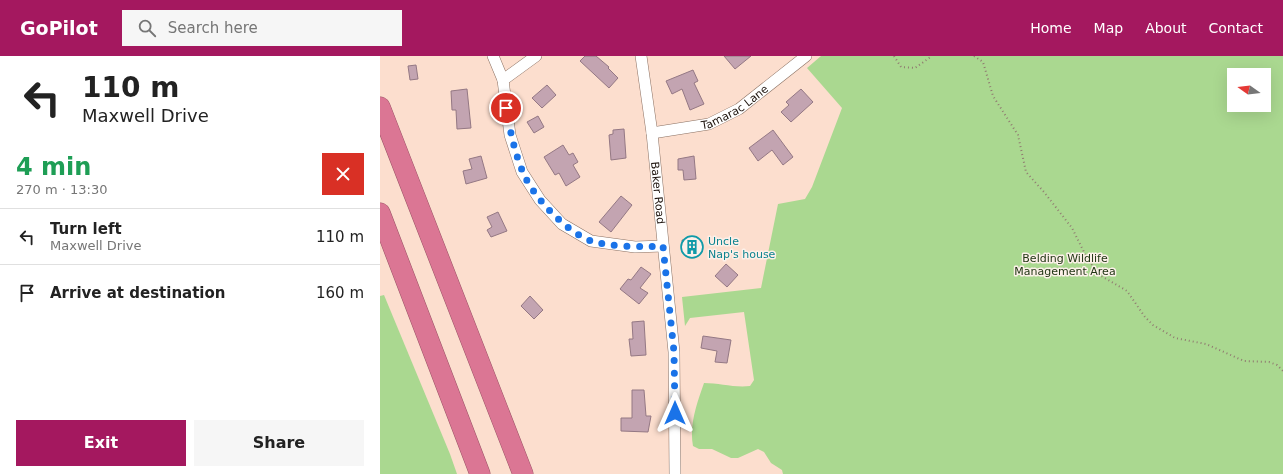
<!DOCTYPE html>
<html lang="en">
<head>
<meta charset="utf-8">
<style>
	:root { --surface:#fff; --page:#f6f6f6; --text:#222; --muted:#767676; --line:#e0e0e0; --accent:#a4185f }
	body { margin:0; font-family:"DejaVu Sans",sans-serif; background:var(--page); color:var(--text); height:100vh; display:flex; flex-direction:column; font-size:15px; white-space:nowrap }
	* { box-sizing:border-box; margin:0 }
	p { font-size:13px; color:var(--muted) }
	.icon { flex:none; width:22px; height:22px; fill:none; stroke:currentColor; stroke-width:2; stroke-linecap:round; stroke-linejoin:round }
	.map { position:relative; flex:1; overflow:hidden }
	.sheet { display:flex; flex-direction:column; background:var(--surface); width:380px }
	.sheet>* { flex:none }
	.hud { background:#fff; color:var(--text); overflow:hidden }
	.needle { width:26px; rotate:284deg }
	.controls { position:absolute; left:847px; top:12px; display:grid; gap:8px }
	.controls a { display:grid; place-items:center; width:44px; height:44px; border-radius:0px; background:var(--surface); box-shadow:0 4px 16px #0002; font-size:20px }
	.pin { position:absolute; display:grid; place-items:center; width:34px; height:34px; color:#fff; margin:-17px; border:2px solid #fff; border-radius:50%; box-shadow:0 1px 4px #0007 }
	.me { position:absolute; width:44px; margin:-22px; rotate:0deg; stroke-linejoin:round; filter:drop-shadow(0 0 3px #0008) }
	.turn { display:flex; align-items:center; gap:14px; height:84px; padding:0 16px; font-size:18px }
	.turn .icon { width:52px; height:52px; stroke-width:2.5 }
	.turn b { display:block; font-size:28px; line-height:34px }
	.round { display:grid; place-items:center; flex:none; width:42px; height:42px; border-radius:0px; background:var(--page) }
	.head { display:flex; align-items:center; justify-content:space-between; height:68px; padding:0 16px }
	h1 { font-size:24px; font-weight:700; line-height:30px; color:#1e9e55 }
	.cta { display:flex; gap:8px; margin-top:auto; padding:8px 16px }
	.cta a { flex:1; height:46px; border-radius:0px; background:var(--accent); color:#fff; font-size:16px; font-weight:700; line-height:46px; text-align:center }
	.cta a+a { background:var(--page); color:var(--text) }
	ul { padding:0; list-style:none }
	li { display:flex; align-items:center; gap:12px; height:56px; padding:0 16px; border-top:1px solid var(--line) }
	li div { flex:1 }
	li b { display:block; font-size:15px }
	li em { font-style:normal }
	header { display:flex; align-items:center; gap:24px; box-sizing:border-box; height:56px; padding:0 20px; background:var(--accent); color:#fff }
	header strong { font-size:19px }
	nav { display:flex; gap:22px; margin-inline-start:auto; font-size:14px }
	.search { width:280px; height:36px; background:var(--page); display:flex; align-items:center; gap:10px; box-sizing:border-box; padding:0 14px; border-radius:0px; color:var(--muted); font-size:15px }
	main { display:flex; flex:1; min-height:0 }
	.map>svg:first-child { display:block }
	.green { fill:#aad890; fill-rule:evenodd }
	.building { fill:#c3a4b1; stroke:#947884 }
	.lines { fill:none; stroke-linecap:round; stroke-linejoin:round }
	.minor-casing { stroke:#8a7062; stroke-width:12 }
	.motorway-casing { stroke:#985364; stroke-width:21 }
	.path { stroke:#907b70; stroke-width:2; stroke-dasharray:1 3; stroke-linecap:butt }
	.minor { stroke:#fff; stroke-width:11 }
	.motorway { stroke:#db7694; stroke-width:20 }
	.route { stroke:#1a73e8; stroke-width:7; stroke-dasharray:0 12.6 }
	.labels { text-anchor:middle; dominant-baseline:central; stroke-width:3; stroke-linejoin:round; paint-order:stroke }
	.street-label { font-size:11px; fill:#1c120c; stroke:#fcf0e9 }
	.culture-label { font-size:11px; fill:#0d838f; stroke:#fcf0e9; text-anchor:start }
	.park-label { font-size:11px; fill:#213614; stroke:#fcf0e9 }
</style>
</head>
<body>
<header>
<strong>GoPilot</strong>
<div class="search"><svg class="icon" aria-label="search" viewBox="0 0 24 24"><circle cx="10" cy="10" r="6"/><path d="M15 15l6 6"/></svg>Search here</div>
<nav><a>Home</a><a>Map</a><a>About</a><a>Contact</a></nav>
</header>
<main>
<section class="sheet">
<div class="hud">
<div class="turn"><svg class="icon" aria-label="left" viewBox="0 0 24 24"><path d="M17 20v-9H6M10 6l-5 5 5 5"/></svg><div><b>110 m</b>Maxwell Drive</div></div>
</div>
<div class="head"><div><h1>4 min</h1><p>270 m · 13:30</p></div><a class="round" style="background:#d93025;color:#fff"><svg class="icon" aria-label="close" viewBox="0 0 24 24"><path d="M6 6l12 12M18 6L6 18"/></svg></a></div>
<ul>
<li><svg class="icon" aria-label="left" viewBox="0 0 24 24"><path d="M17 20v-9H6M10 6l-5 5 5 5"/></svg><div><b>Turn left</b><p>Maxwell Drive</p></div><em>110 m</em></li>
<li><svg class="icon" aria-label="arrive" viewBox="0 0 24 24"><path d="M6 21V4h12l-3 4 3 4H6"/></svg><div><b>Arrive at destination</b></div><em>160 m</em></li>
</ul>
<div class="cta"><a>Exit</a><a>Share</a></div>
</section>
<div class="map">
<svg width="903" height="418" viewBox="0 0 903 418">
	<rect width="100%" height="100%" fill="#fcdece"/>
	<g class="green">
		<path d="M 441,0 L 903,0 L 903,418 L 403,418 L 402,414 L 391,407 L 384,396 L 378,393 L 358,402 L 351,402 L 332,393 L 319,393 L 313,390 C 309,369 317,347 324,327 C 339,327 355,332 370,330 L 374,324 L 364,256 L 310,262 L 305,270 L 302,241 L 381,232 L 398,148 L 425,143 L 432,131 L 462,52 L 427,12 ZM 854,19 L 884,19 L 884,49 L 854,49 Z"/>
		<path d="M 4,239 L 70,398 L 77,418 L 0,418 L 0,240 Z"/>
	</g>
	<g class="building">
		<path d="M 205,0 L 216,0 L 229,11 L 228,12 L 238,22 L 229,32 L 200,5 Z"/>
		<path d="M 344,0 L 371,0 L 355,13 Z"/>
		<path d="M 36,9 L 38,23 L 30,24 L 28,10 Z"/>
		<path d="M 313,14 L 318,25 L 314,27 L 324,48 L 310,54 L 302,33 L 292,38 L 286,25 Z"/>
		<path d="M 167,29 L 176,39 L 162,52 L 152,42 Z"/>
		<path d="M 87,33 L 91,72 L 77,73 L 76,54 L 72,54 L 71,35 Z"/>
		<path d="M 421,33 L 433,46 L 411,66 L 401,56 L 409,49 L 406,46 Z"/>
		<path d="M 158,60 L 164,71 L 154,77 L 147,66 Z"/>
		<path d="M 244,73 L 246,102 L 231,104 L 229,79 L 233,78 L 233,74 Z"/>
		<path d="M 393,74 L 413,101 L 403,109 L 392,94 L 378,105 L 369,92 Z"/>
		<path d="M 183,89 L 189,99 L 193,97 L 198,106 L 193,109 L 200,121 L 186,130 L 179,117 L 175,119 L 164,101 Z"/>
		<path d="M 101,100 L 107,122 L 86,128 L 83,115 L 92,113 L 89,103 Z"/>
		<path d="M 314,100 L 316,123 L 304,124 L 303,114 L 298,114 L 298,103 Z"/>
		<path d="M 241,140 L 252,149 L 231,176 L 219,166 Z"/>
		<path d="M 118,156 L 127,175 L 111,181 L 107,174 L 112,171 L 107,161 Z"/>
		<path d="M 313,183 L 313,187 L 321,186 L 322,196 L 304,198 L 302,184 Z"/>
		<path d="M 346,208 L 358,219 L 347,231 L 335,220 Z"/>
		<path d="M 261,211 L 271,218 L 260,232 L 268,237 L 259,248 L 240,233 L 248,223 L 251,224 Z"/>
		<path d="M 150,240 L 163,254 L 154,263 L 141,250 Z"/>
		<path d="M 264,265 L 266,299 L 251,300 L 249,283 L 253,283 L 252,266 Z"/>
		<path d="M 323,280 L 351,284 L 347,307 L 335,306 L 337,295 L 321,292 Z"/>
		<path d="M 252,334 L 264,334 L 266,360 L 271,360 L 268,376 L 241,375 L 241,362 L 252,362 Z"/>
	</g>
	<g class="lines">
		<g class="minor-casing">
			<g id="minor">
				<path d="M 113,0 L 123,24 L 130,79 L 142,116 L 160,144 L 182,168 L 211,185 L 255,191 L 283,190"/>
				<path id="s1" d="M 261,0 L 272,77 L 294,296 L 295,418"/>
				<path d="M 123,24 L 156,0"/>
				<path id="s2" d="M 272,77 L 329,68 L 359,53 L 426,0"/>
			</g>
		</g>
		<g class="motorway-casing">
			<g id="motorway">
				<path d="M 0,51 L 143,418"/>
				<path d="M 0,157 L 100,418"/>
			</g>
		</g>
		<g class="path">
			<path d="M 514,0 L 521,11 L 535,12 L 552,0"/>
			<path d="M 594,0 L 603,6 L 613,40 L 638,79 L 646,116 L 664,136 L 692,172 L 705,198 L 718,218 L 747,235 L 765,261 L 773,269 L 795,282 L 826,288 L 864,305 L 889,306 L 897,309 L 903,315"/>
		</g>
		<use href="#minor" class="minor"/>
		<use href="#motorway" class="motorway"/>
	</g>
	<g class="lines">
		<path class="route" d="M 126,52 C 130,74 134,94 142,114 C 151,139 186,176 211,185 C 230,191 263,191 283,190 L 294,296 L 295,357"/>
	</g>
	<defs>
		<g id="building-ring" transform="scale(1.15)"><circle r="9.5" fill="#fcf0e9" stroke="#0f9aa8" stroke-width="1.5"/><path d="M-4-6H4V6H1V3H-1V6H-4ZM-2.5-4.3h1.7v1.8h-1.7ZM.8-4.3h1.7v1.8H.8ZM-2.5-1h1.7V.8h-1.7ZM.8-1h1.7V.8H.8Z" fill="#0f9aa8"/></g>
	</defs>
	<g fill-rule="evenodd">
		<use href="#building-ring" x="312" y="191"/>
	</g>
	<g class="labels">
		<g class="street-label">
			<text stroke="none"><textPath href="#s2" startOffset="88">Tamarac Lane</textPath></text>
			<text stroke="none"><textPath href="#s1" startOffset="138">Baker Road</textPath></text>
		</g>
		<g class="culture-label">
			<text x="328" y="185">Uncle<tspan x="328" dy="13">Nap's house</tspan></text>
		</g>
		<g class="park-label">
			<text x="685" y="202">Belding Wildlife<tspan x="685" dy="13">Management Area</tspan></text>
		</g>
	</g>
</svg>
<div class="controls">
<a><svg class="needle" viewBox="-14 -14 28 28"><path d="M0-13l5 13h-10z" fill="#e53935"/><path d="M0 13l5-13h-10z" fill="#767676"/></svg></a>
</div>
<div class="pin" style="left:126px;top:52px;background:#d93025"><svg class="icon" aria-label="arrive" viewBox="0 0 24 24"><path d="M6 21V4h12l-3 4 3 4H6"/></svg></div>
<svg class="me" style="left:295px;top:357px" viewBox="-20 -20 40 40"><path d="M0-17L14 15 0 8-14 15z" fill="#1a73e8" stroke="#fff" stroke-width="4"/></svg>
</div>
</main>
</body>
</html>
